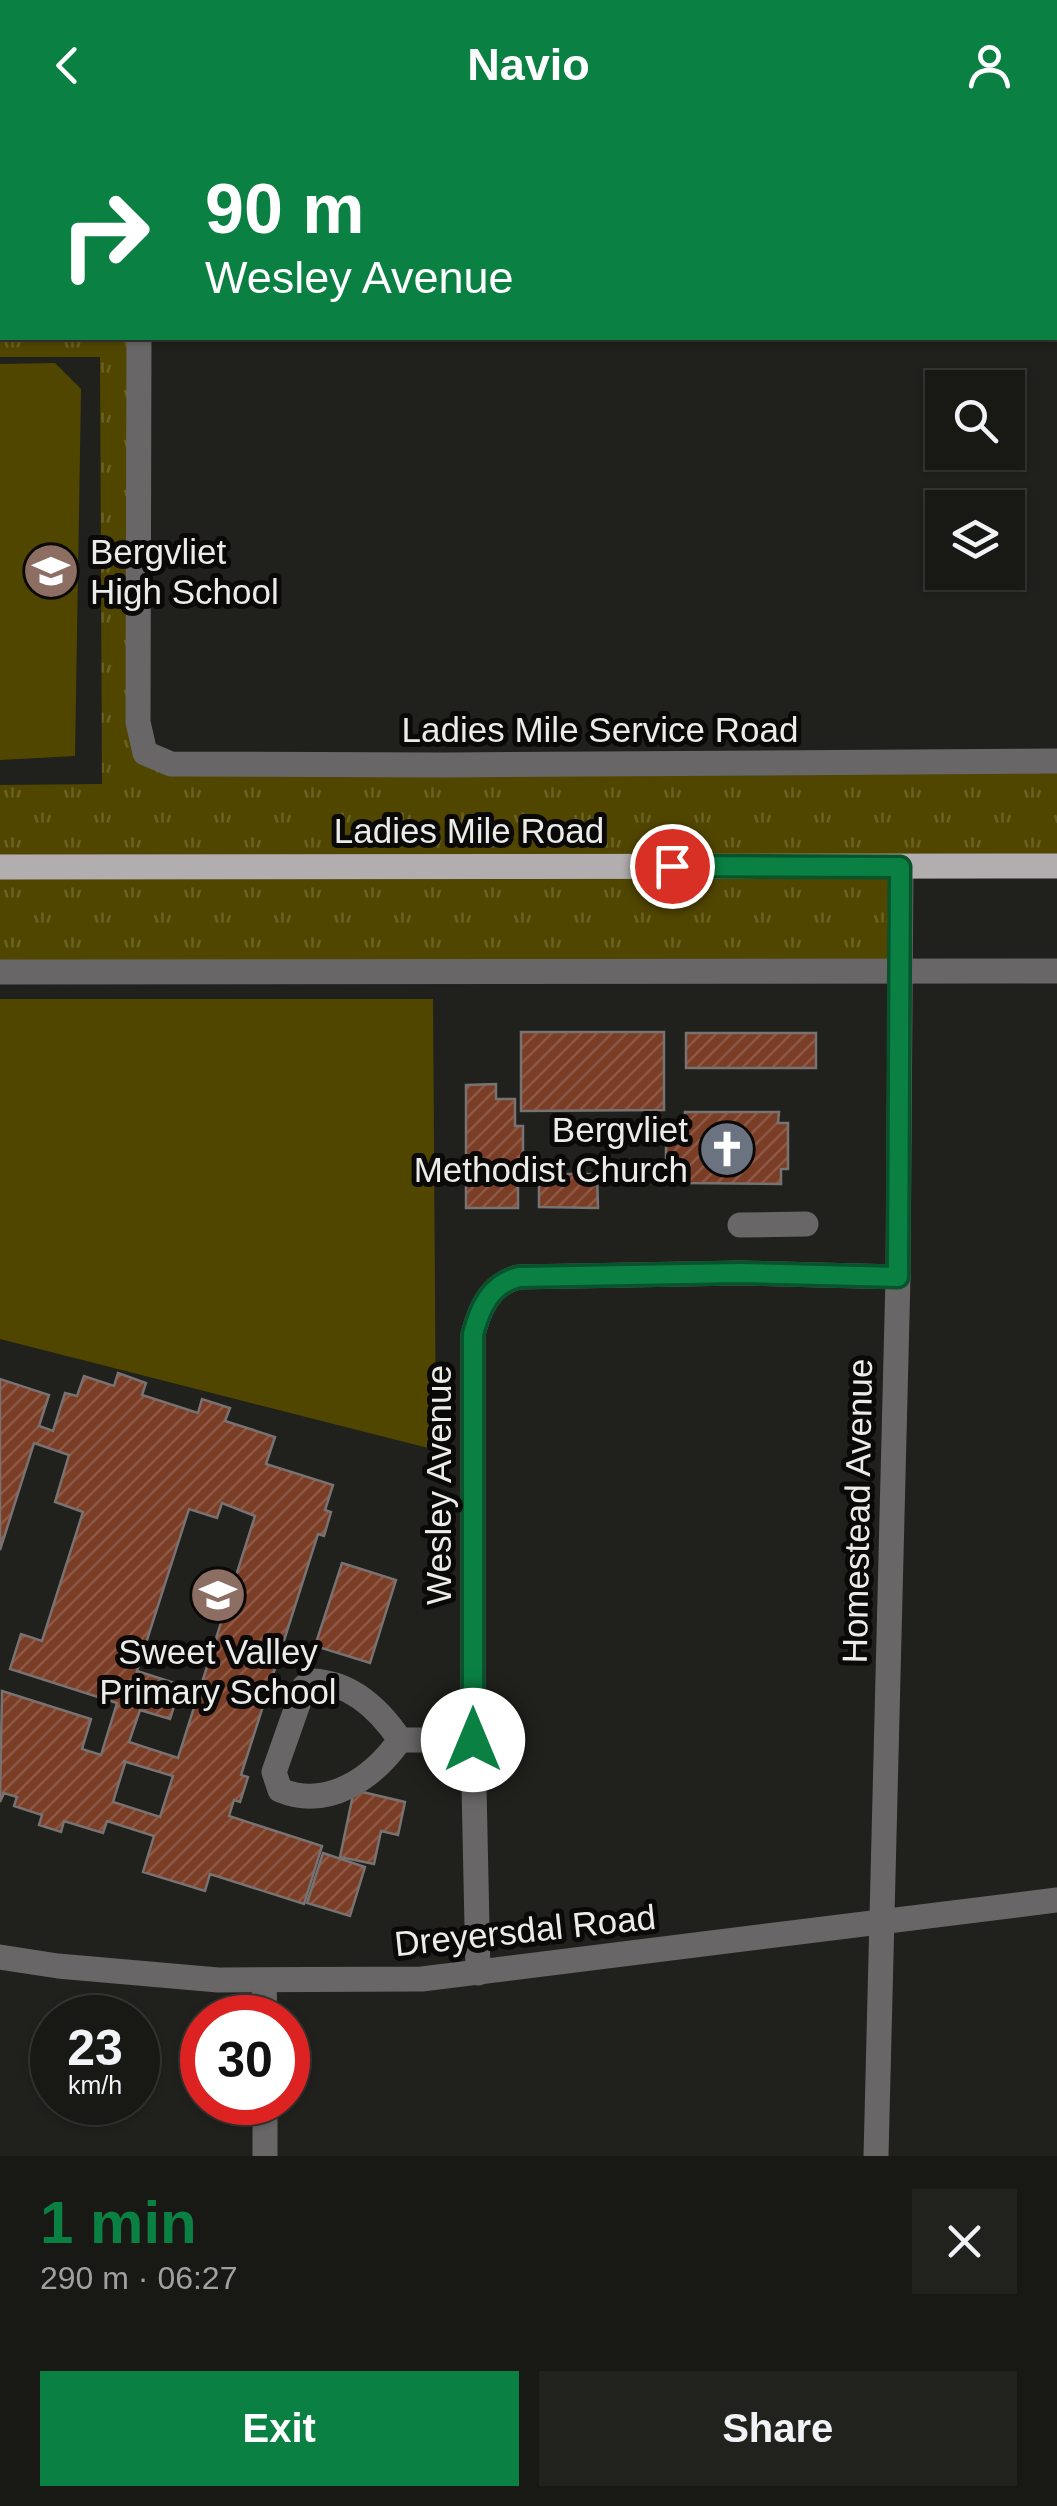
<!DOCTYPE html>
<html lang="en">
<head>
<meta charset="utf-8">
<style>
	:root { --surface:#181815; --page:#21211e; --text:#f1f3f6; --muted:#9fa0a0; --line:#363734; --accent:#0b8043 }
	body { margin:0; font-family:Arial,sans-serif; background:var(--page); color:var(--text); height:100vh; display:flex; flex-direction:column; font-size:38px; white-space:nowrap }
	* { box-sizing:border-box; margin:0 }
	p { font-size:32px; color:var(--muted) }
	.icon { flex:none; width:55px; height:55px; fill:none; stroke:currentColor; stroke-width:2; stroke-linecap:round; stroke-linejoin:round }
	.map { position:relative; height:2026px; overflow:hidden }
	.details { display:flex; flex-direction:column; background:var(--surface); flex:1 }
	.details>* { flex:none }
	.guide { position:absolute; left:0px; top:0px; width:1058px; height:210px; box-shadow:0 2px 8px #0004,0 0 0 2px var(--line); background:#0b8043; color:#fff; overflow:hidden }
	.tools { position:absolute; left:925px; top:240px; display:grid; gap:20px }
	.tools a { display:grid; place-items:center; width:100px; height:100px; border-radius:0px; background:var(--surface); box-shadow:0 2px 8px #0004,0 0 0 2px var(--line); font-size:50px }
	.speed { position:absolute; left:30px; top:1865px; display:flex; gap:20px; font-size:50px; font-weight:700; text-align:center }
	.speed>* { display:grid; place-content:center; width:130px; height:130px; border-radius:50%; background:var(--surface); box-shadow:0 2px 8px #0004,0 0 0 2px var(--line); line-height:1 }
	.speed small { font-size:25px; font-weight:400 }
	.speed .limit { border:15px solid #d22; background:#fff; color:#111 }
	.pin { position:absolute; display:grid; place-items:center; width:85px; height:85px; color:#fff; margin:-42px; border:5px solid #fff; border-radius:50%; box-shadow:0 2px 10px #0007 }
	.me { position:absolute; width:110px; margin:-55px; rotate:0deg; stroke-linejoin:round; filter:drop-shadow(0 0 8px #0008) }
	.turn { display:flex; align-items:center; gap:35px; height:210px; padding:0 40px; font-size:45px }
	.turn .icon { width:130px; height:130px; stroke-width:2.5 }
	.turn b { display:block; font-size:70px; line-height:85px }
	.round { display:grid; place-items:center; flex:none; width:105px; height:105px; border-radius:0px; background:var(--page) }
	.overview { display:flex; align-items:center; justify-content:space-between; height:170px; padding:0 40px }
	h1 { font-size:60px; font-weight:800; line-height:75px; color:var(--accent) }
	.primary-button { display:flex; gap:20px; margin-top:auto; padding:20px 40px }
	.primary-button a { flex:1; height:115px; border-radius:0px; background:var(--accent); color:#fff; font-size:40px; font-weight:800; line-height:115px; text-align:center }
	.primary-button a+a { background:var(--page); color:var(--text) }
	header { display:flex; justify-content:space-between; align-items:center; height:130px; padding:0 40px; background:var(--accent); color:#fff; font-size:45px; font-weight:800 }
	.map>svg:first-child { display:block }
	.grass { fill:url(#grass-tufts) }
	.park { fill:url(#park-crowns) }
	.pitch { fill:#514600 }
	.building { fill:url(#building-hatch); stroke:#787372; stroke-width:2.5; fill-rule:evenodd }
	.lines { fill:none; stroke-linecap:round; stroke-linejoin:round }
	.minor { stroke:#686667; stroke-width:25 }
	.major { stroke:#b2aeb0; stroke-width:25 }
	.route-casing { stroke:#07532c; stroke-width:25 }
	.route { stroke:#0b8043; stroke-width:18 }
	.labels { text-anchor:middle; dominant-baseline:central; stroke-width:10; stroke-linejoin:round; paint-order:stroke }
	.poi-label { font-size:35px; fill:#ebebe8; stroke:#0a0908; text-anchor:start }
	.street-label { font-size:35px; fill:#ebebe8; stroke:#0a0908 }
</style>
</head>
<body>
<header><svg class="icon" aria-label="back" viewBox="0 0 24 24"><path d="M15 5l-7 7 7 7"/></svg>Navio<svg class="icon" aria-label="person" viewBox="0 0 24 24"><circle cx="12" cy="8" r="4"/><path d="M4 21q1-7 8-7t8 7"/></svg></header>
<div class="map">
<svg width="1057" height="2026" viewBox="0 0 1057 2026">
	<defs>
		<pattern id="grass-tufts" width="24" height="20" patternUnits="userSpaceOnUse" patternTransform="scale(2.5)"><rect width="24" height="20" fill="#514600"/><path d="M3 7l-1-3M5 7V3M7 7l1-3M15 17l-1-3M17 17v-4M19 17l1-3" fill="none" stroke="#6a6125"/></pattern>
		<pattern id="park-crowns" width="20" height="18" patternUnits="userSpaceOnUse" patternTransform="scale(2.5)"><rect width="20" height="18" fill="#514600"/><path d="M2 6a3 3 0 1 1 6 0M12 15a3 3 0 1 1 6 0" fill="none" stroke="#6a6125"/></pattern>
		<pattern id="building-hatch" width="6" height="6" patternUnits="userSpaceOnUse" patternTransform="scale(2.5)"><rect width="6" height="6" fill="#7a3d26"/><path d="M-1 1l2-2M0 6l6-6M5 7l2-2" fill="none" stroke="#8d5946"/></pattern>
	</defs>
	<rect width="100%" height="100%" fill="#20201c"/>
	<path class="grass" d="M 0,187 L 2,208 L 139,208 L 145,623 L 1057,631 L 1057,736 L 901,737 L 900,842 L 0,842 L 0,655 L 102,654 L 100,227 L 0,227 Z"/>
	<path class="park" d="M 780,0 L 1057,0 L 1057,185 L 1055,2 L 780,2 Z"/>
	<g class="pitch">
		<path d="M 55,233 L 81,259 L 75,626 L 0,630 L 0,234 Z"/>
		<path d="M 0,869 L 433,869 L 436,1320 L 0,1209 Z"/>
	</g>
	<g class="building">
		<path d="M 521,902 L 664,902 L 664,980 L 521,981 Z"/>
		<rect x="686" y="903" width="130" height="35"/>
		<path d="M 496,954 L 496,969 L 515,969 L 515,996 L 523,996 L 523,1031 L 518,1031 L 518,1078 L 466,1078 L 466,955 Z"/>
		<path d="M 685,982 L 779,982 L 778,993 L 788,993 L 788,1039 L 781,1039 L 781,1054 L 682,1053 L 683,1032 L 666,1032 L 666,1000 L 684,1000 Z"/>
		<path d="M 539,1044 L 597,1044 L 598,1078 L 539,1077 Z"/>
		<path d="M 118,1243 L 146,1253 L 142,1265 L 198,1283 L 202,1269 L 230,1278 L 225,1291 L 275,1307 L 266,1334 L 333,1355 L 325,1380 L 331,1382 L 324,1406 L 318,1404 L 241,1645 L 248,1647 L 240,1672 L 234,1670 L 229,1686 L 322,1716 L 304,1774 L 210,1744 L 205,1761 L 143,1742 L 154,1706 L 107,1691 L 103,1703 L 64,1691 L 61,1702 L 39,1695 L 42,1685 L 14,1676 L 17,1667 L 4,1663 L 0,1672 L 2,1561 L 91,1589 L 82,1619 L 101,1625 L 117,1573 L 10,1539 L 21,1504 L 42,1511 L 83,1382 L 55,1372 L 69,1325 L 34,1313 L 0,1420 L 0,1249 L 49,1265 L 39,1296 L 53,1301 L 65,1263 L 77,1266 L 84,1246 L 114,1256 ZM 222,1373 L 255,1386 L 178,1628 L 129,1612 L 140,1580 L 170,1589 L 181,1555 L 137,1541 L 189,1379 L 217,1388 ZM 123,1631 L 173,1646 L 160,1687 L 113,1672 L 125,1633 Z"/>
		<path d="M 342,1433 L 396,1450 L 370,1533 L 315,1516 Z"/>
		<path d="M 354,1660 L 405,1672 L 398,1705 L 381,1701 L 374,1734 L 340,1727 Z"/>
		<path d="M 323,1723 L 365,1737 L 350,1786 L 307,1773 Z"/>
	</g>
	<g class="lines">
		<g class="minor">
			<path d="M 780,2 L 780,0"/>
			<path d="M 1055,183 L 1057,183"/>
			<path d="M 0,187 L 2,187"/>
			<path d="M 139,208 L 138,592 L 145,623 L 171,634 L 444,635 L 1057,631"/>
			<path d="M 0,842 L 1057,841"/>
			<path d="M 740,1095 L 806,1094"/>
			<path d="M 313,1551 C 352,1553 380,1580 400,1610 C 373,1648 328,1680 280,1660 L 274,1642 L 304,1557 Z"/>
			<path d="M 400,1610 L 473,1610"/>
			<path d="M 0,1827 L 58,1836 L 218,1850 L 422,1849 L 1057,1770"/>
			<path d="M 478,1843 L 473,1610 L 473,1204 C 480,1178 490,1154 519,1147 L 740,1143 L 898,1147"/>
			<path d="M 264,1852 L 265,1888"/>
			<path d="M 265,1972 L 265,2026"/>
			<path d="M 876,2026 L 898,1147 L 901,737"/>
		</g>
		<path class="major" d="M 0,737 L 1057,736"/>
	</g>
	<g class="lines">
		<g class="route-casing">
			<path id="route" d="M 473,1610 L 473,1204 C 480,1178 490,1154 519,1147 L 740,1143 L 898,1147 L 900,737 L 672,736"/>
		</g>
		<use href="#route" class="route"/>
	</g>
	<defs>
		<g id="school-disc" transform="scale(2.875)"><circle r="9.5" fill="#8d6e63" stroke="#0a0908"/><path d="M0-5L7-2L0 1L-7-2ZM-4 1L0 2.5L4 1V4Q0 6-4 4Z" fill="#fff"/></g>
		<g id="church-disc" transform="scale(2.875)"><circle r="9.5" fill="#6b7280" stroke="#0a0908"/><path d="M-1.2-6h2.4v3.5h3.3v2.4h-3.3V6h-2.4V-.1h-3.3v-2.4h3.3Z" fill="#fff"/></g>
	</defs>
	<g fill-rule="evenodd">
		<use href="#school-disc" x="51" y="441"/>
		<use href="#church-disc" x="727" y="1019"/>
		<use href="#school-disc" x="218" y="1465"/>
	</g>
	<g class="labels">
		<g class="poi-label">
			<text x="90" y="421">Bergvliet<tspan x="90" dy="40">High School</tspan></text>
			<text x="688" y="999" text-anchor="end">Bergvliet<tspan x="688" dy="40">Methodist Church</tspan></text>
			<text x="218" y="1521" text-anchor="middle">Sweet Valley<tspan x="218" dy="40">Primary School</tspan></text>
		</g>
		<g class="street-label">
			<text x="600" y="599">Ladies Mile Service Road</text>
			<text x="469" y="700">Ladies Mile Road</text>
			<text transform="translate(438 1355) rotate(-90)">Wesley Avenue</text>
			<text transform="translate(857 1381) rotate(-89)">Homestead Avenue</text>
			<text transform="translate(525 1800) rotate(-6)">Dreyersdal Road</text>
		</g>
	</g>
</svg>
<div class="tools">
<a><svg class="icon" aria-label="search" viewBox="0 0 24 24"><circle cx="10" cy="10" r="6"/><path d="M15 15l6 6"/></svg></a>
<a><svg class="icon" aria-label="layers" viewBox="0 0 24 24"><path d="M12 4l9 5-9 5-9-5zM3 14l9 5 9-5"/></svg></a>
</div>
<div class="speed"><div>23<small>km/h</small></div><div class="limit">30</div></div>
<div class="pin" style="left:672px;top:736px;background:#d93025"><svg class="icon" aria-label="arrive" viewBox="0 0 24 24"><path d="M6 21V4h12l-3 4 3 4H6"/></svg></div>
<svg class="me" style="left:473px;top:1610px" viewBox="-20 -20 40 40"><circle r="19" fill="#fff"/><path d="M0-13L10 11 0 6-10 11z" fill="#0b8043"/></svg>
<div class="guide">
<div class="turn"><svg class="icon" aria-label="right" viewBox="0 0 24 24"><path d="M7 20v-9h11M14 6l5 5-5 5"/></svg><div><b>90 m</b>Wesley Avenue</div></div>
</div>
</div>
<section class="details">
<div class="overview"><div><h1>1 min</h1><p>290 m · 06:27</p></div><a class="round"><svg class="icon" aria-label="close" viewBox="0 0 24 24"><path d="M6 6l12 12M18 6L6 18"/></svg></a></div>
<div class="primary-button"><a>Exit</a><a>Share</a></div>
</section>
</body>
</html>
